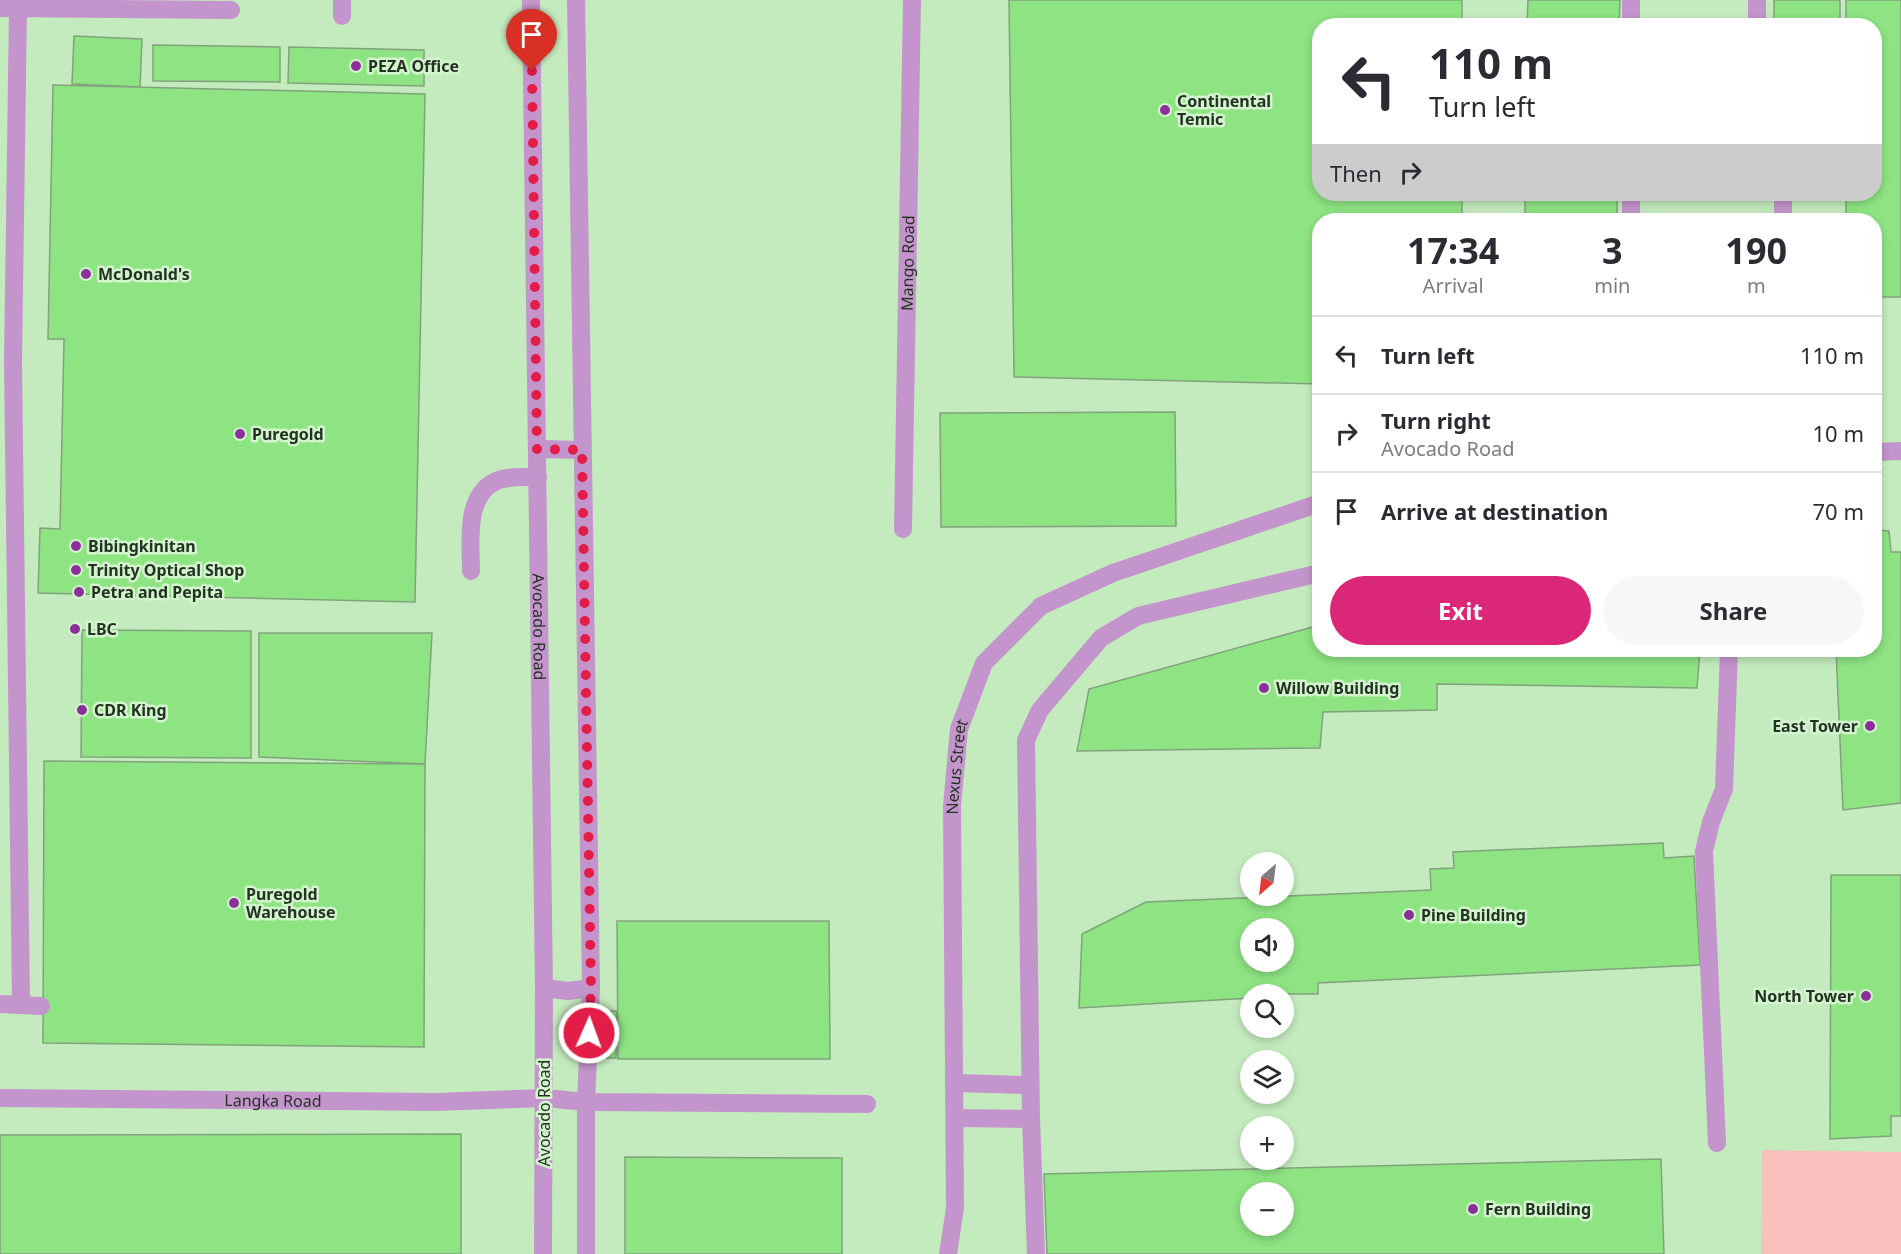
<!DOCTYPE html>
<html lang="en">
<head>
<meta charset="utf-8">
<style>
	:root { --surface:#fff; --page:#f7f7f7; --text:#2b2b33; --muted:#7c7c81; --line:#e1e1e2; --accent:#db2777 }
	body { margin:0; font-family:"Noto Sans",sans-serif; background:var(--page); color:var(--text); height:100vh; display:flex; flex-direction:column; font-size:22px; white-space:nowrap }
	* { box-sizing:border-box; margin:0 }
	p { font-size:20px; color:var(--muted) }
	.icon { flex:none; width:33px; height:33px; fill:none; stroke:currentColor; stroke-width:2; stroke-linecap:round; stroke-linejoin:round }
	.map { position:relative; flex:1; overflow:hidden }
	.details { position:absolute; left:1312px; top:213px; width:570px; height:444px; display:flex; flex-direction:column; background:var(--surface); border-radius:24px; box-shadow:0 3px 9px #0003 }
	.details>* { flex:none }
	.top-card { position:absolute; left:1312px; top:18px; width:570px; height:183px; border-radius:24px; box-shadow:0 3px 9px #0003; background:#fff; color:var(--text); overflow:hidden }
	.needle { width:39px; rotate:208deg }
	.tools { position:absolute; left:1240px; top:852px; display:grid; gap:12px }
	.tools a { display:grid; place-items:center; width:54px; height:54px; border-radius:50%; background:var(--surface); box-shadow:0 3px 9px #0003; font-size:30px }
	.pin { position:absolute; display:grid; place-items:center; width:51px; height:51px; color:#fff; margin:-62px -26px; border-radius:50% 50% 50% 0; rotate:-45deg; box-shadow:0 0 6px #0007 }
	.pin .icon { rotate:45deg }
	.me { position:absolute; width:66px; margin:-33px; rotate:2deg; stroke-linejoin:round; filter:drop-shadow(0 0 4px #0008) }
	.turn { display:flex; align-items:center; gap:21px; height:126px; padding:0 18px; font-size:27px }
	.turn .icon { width:78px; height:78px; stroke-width:2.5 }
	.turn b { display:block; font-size:42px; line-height:51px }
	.then { display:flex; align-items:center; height:57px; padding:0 18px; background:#0003; gap:12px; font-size:22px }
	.eta { display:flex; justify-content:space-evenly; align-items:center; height:102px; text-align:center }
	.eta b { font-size:36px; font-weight:700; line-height:42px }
	.primary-button { display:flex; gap:12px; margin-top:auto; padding:12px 18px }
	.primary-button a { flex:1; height:69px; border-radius:36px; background:var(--accent); color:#fff; font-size:24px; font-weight:700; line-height:69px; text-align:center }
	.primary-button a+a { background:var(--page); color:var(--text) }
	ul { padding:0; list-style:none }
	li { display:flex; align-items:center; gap:18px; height:78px; padding:0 18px; border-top:2px solid var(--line) }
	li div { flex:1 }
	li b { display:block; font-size:22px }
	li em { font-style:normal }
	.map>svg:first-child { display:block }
	.built { fill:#c4ebbe; fill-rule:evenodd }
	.green { fill:#f8bfbc }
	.building { fill:#8ee383; stroke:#82a27d; stroke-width:1.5; fill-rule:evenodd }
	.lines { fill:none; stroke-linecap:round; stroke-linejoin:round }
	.lane { stroke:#c494cc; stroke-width:18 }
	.street { stroke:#c494cc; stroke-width:18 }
	.route { stroke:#e11d48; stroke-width:10; stroke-dasharray:0 18 }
	.poi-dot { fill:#8b309b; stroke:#d2f5cd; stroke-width:2 }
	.labels { text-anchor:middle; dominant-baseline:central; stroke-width:5; stroke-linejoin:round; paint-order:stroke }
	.poi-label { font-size:16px; font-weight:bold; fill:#243223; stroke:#d2f5cd; text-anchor:start }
	.street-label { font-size:16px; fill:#243223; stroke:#d2f5cd }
</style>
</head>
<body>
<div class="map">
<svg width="1901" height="1254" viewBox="0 0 1901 1254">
	<rect width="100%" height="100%" fill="#d2f5cd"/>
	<path class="built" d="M 0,0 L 1901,0 L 1901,1254 L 0,1254 ZM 1320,26 L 1875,26 L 1875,194 L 1320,194 ZM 1320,220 L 1875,220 L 1875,650 L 1320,650 ZM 1251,862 L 1284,862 L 1284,896 L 1251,896 ZM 1251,928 L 1284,928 L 1284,962 L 1251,962 ZM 1251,994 L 1284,994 L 1284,1028 L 1251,1028 ZM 1251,1060 L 1284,1060 L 1284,1094 L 1251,1094 ZM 1251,1126 L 1284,1126 L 1284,1160 L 1251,1160 ZM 1251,1192 L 1284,1192 L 1284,1226 L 1251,1226 Z"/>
	<path class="green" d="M 1762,1150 L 1901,1152 L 1901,1254 L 1761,1254 Z"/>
	<g class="building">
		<path d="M 1009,0 L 1462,0 L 1462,26 L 1320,26 L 1320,194 L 1462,194 L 1462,220 L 1320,220 L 1320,384 L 1014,377 Z"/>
		<path d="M 1528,0 L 1620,0 L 1619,26 L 1527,26 Z"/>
		<rect x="1774" y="0" width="66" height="26"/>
		<path d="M 1846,0 L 1901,0 L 1901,297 L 1875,297 L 1875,220 L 1846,220 L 1846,194 L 1875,194 L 1875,26 L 1846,26 Z"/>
		<path d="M 74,36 L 142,39 L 140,87 L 72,84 Z"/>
		<path d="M 153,45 L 280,47 L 280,82 L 153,81 Z"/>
		<path d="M 289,47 L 424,50 L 424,86 L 288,83 Z"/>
		<path d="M 53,85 L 425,94 L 415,602 L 38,593 L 40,528 L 60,529 L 64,339 L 48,339 Z"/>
		<rect x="1525" y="194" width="92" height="26"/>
		<path d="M 1175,412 L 1176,526 L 941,527 L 940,413 Z"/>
		<path d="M 1875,530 L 1889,531 L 1891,552 L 1901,552 L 1901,803 L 1843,810 L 1836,650 L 1875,650 Z"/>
		<path d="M 1320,625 L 1320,650 L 1700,650 L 1697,688 L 1437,684 L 1437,710 L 1323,712 L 1320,748 L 1077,751 L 1089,689 Z"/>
		<path d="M 82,630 L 251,631 L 251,758 L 81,757 Z"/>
		<path d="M 259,633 L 432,633 L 425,764 L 259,757 Z"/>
		<path d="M 44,761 L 425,764 L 424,1047 L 43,1043 Z"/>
		<path d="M 1663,843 L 1664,858 L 1694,856 L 1700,965 L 1318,983 L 1318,994 L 1251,994 L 1251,998 L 1079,1008 L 1082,934 L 1146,902 L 1431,890 L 1430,869 L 1454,868 L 1453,852 ZM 1251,928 L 1284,928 L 1284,962 L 1251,962 Z"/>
		<path d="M 1831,875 L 1901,875 L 1901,1116 L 1891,1116 L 1891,1136 L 1830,1139 Z"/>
		<path d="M 617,921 L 829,921 L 830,1059 L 618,1059 Z"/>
		<path d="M 593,1011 L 617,1011 L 616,1058 L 593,1058 Z"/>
		<path d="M 461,1134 L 461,1254 L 0,1254 L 0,1135 Z"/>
		<path d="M 625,1157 L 842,1158 L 842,1254 L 625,1254 Z"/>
		<path d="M 1661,1159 L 1664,1254 L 1047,1254 L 1044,1174 ZM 1251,1192 L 1284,1192 L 1284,1226 L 1251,1226 Z"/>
	</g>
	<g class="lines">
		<g class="lane">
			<path d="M 342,0 L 342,16"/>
			<path d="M 576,0 L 591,988 L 586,1102 L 586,1254"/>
			<path d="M 1631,0 L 1631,26"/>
			<path d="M 1757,0 L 1757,26"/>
			<path d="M 18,7 L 13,362 L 21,1005"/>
			<path d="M 0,8 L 231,10"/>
			<path d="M 1783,194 L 1783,220"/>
			<path d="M 1631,220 L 1631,194"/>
			<path d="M 537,449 L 582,450"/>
			<path id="s1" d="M 903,529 L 912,0"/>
			<path d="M 471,571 C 471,543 464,496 496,481 C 508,476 524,477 538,477"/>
			<path d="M 544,988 L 568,991 L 591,988"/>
			<path d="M 0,1004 L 41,1006"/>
			<path d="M 954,1083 L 1030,1085"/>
			<path d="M 545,1098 L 586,1102 L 867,1104"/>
			<path d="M 955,1118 L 1031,1119"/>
			<path d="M 1717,1143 L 1704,851 L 1711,822 L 1724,789 L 1729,650"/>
			<path d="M 1036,1254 L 1031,1119 L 1026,740 L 1040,710 L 1101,638 L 1138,616 L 1320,573"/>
		</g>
		<g class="street">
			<path id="s2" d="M 531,0 L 544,988 L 543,1254"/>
			<path d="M 1875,452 L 1901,451"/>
			<path id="s3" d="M 0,1098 L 436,1102 L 545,1098"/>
			<path id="s4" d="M 948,1254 L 955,1208 L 952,806 L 959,729 L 984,663 L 1041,606 L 1113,573 L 1320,503"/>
		</g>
	</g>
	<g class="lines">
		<path class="route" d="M 532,71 L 537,449 L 582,450 L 591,988 L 589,1033"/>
	</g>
	<g class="poi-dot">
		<circle cx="356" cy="66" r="6"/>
		<circle cx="1165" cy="110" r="6"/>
		<circle cx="86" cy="274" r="6"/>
		<circle cx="240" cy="434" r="6"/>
		<circle cx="76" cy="546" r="6"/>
		<circle cx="76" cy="570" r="6"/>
		<circle cx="79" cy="592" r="6"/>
		<circle cx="75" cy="629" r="6"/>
		<circle cx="1264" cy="688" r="6"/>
		<circle cx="82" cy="710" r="6"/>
		<circle cx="1870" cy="726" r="6"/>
		<circle cx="234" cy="903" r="6"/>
		<circle cx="1409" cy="915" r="6"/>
		<circle cx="1866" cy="996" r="6"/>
		<circle cx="1473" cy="1209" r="6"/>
	</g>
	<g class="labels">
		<g class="poi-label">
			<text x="368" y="66">PEZA Office</text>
			<text x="1177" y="101">Continental<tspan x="1177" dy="18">Temic</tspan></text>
			<text x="98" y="274">McDonald's</text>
			<text x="252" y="434">Puregold</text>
			<text x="88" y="546">Bibingkinitan</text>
			<text x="88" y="570">Trinity Optical Shop</text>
			<text x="91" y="592">Petra and Pepita</text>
			<text x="87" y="629">LBC</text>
			<text x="1276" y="688">Willow Building</text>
			<text x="94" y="710">CDR King</text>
			<text x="1858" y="726" text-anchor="end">East Tower</text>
			<text x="246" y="894">Puregold<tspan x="246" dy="18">Warehouse</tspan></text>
			<text x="1421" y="915">Pine Building</text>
			<text x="1854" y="996" text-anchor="end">North Tower</text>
			<text x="1485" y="1209">Fern Building</text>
		</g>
		<g class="street-label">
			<text stroke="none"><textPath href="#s1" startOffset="266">Mango Road</textPath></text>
			<text stroke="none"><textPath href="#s2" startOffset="627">Avocado Road</textPath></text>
			<text stroke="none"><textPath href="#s4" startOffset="488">Nexus Street</textPath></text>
			<text stroke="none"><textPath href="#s3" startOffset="273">Langka Road</textPath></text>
			<text transform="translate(544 1113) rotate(-90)">Avocado Road</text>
		</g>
	</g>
</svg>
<div class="tools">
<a><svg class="needle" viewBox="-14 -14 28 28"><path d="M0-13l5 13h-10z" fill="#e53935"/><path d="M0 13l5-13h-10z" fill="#7c7c81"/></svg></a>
<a><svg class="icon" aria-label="sound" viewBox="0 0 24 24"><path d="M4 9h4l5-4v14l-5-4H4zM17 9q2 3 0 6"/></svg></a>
<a><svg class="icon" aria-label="search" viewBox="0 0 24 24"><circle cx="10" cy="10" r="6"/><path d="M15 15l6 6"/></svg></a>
<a><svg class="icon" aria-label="layers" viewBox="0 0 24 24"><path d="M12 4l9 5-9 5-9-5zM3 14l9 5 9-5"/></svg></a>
<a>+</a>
<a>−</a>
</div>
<div class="pin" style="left:532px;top:71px;background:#d93025"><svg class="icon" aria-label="arrive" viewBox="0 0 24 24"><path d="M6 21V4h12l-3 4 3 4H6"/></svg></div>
<svg class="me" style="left:589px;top:1033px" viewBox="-20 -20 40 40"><circle r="17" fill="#e11d48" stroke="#fff" stroke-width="3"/><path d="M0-11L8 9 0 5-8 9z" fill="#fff"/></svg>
<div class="top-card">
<div class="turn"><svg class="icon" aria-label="left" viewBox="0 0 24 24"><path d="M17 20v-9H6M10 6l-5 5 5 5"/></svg><div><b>110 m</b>Turn left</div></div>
<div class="then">Then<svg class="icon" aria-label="right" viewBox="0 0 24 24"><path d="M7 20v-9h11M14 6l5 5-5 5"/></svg></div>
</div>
<section class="details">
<div class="eta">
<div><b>17:34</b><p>Arrival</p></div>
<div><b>3</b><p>min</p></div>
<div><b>190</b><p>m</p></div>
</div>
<ul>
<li><svg class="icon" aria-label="left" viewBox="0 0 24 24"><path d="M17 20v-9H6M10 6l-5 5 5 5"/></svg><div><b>Turn left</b></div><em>110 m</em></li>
<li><svg class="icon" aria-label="right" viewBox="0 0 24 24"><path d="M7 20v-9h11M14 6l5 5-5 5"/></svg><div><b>Turn right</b><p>Avocado Road</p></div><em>10 m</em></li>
<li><svg class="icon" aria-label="arrive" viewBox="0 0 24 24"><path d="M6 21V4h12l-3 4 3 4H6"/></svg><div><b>Arrive at destination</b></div><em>70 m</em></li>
</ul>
<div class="primary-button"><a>Exit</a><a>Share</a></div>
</section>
</div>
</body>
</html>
